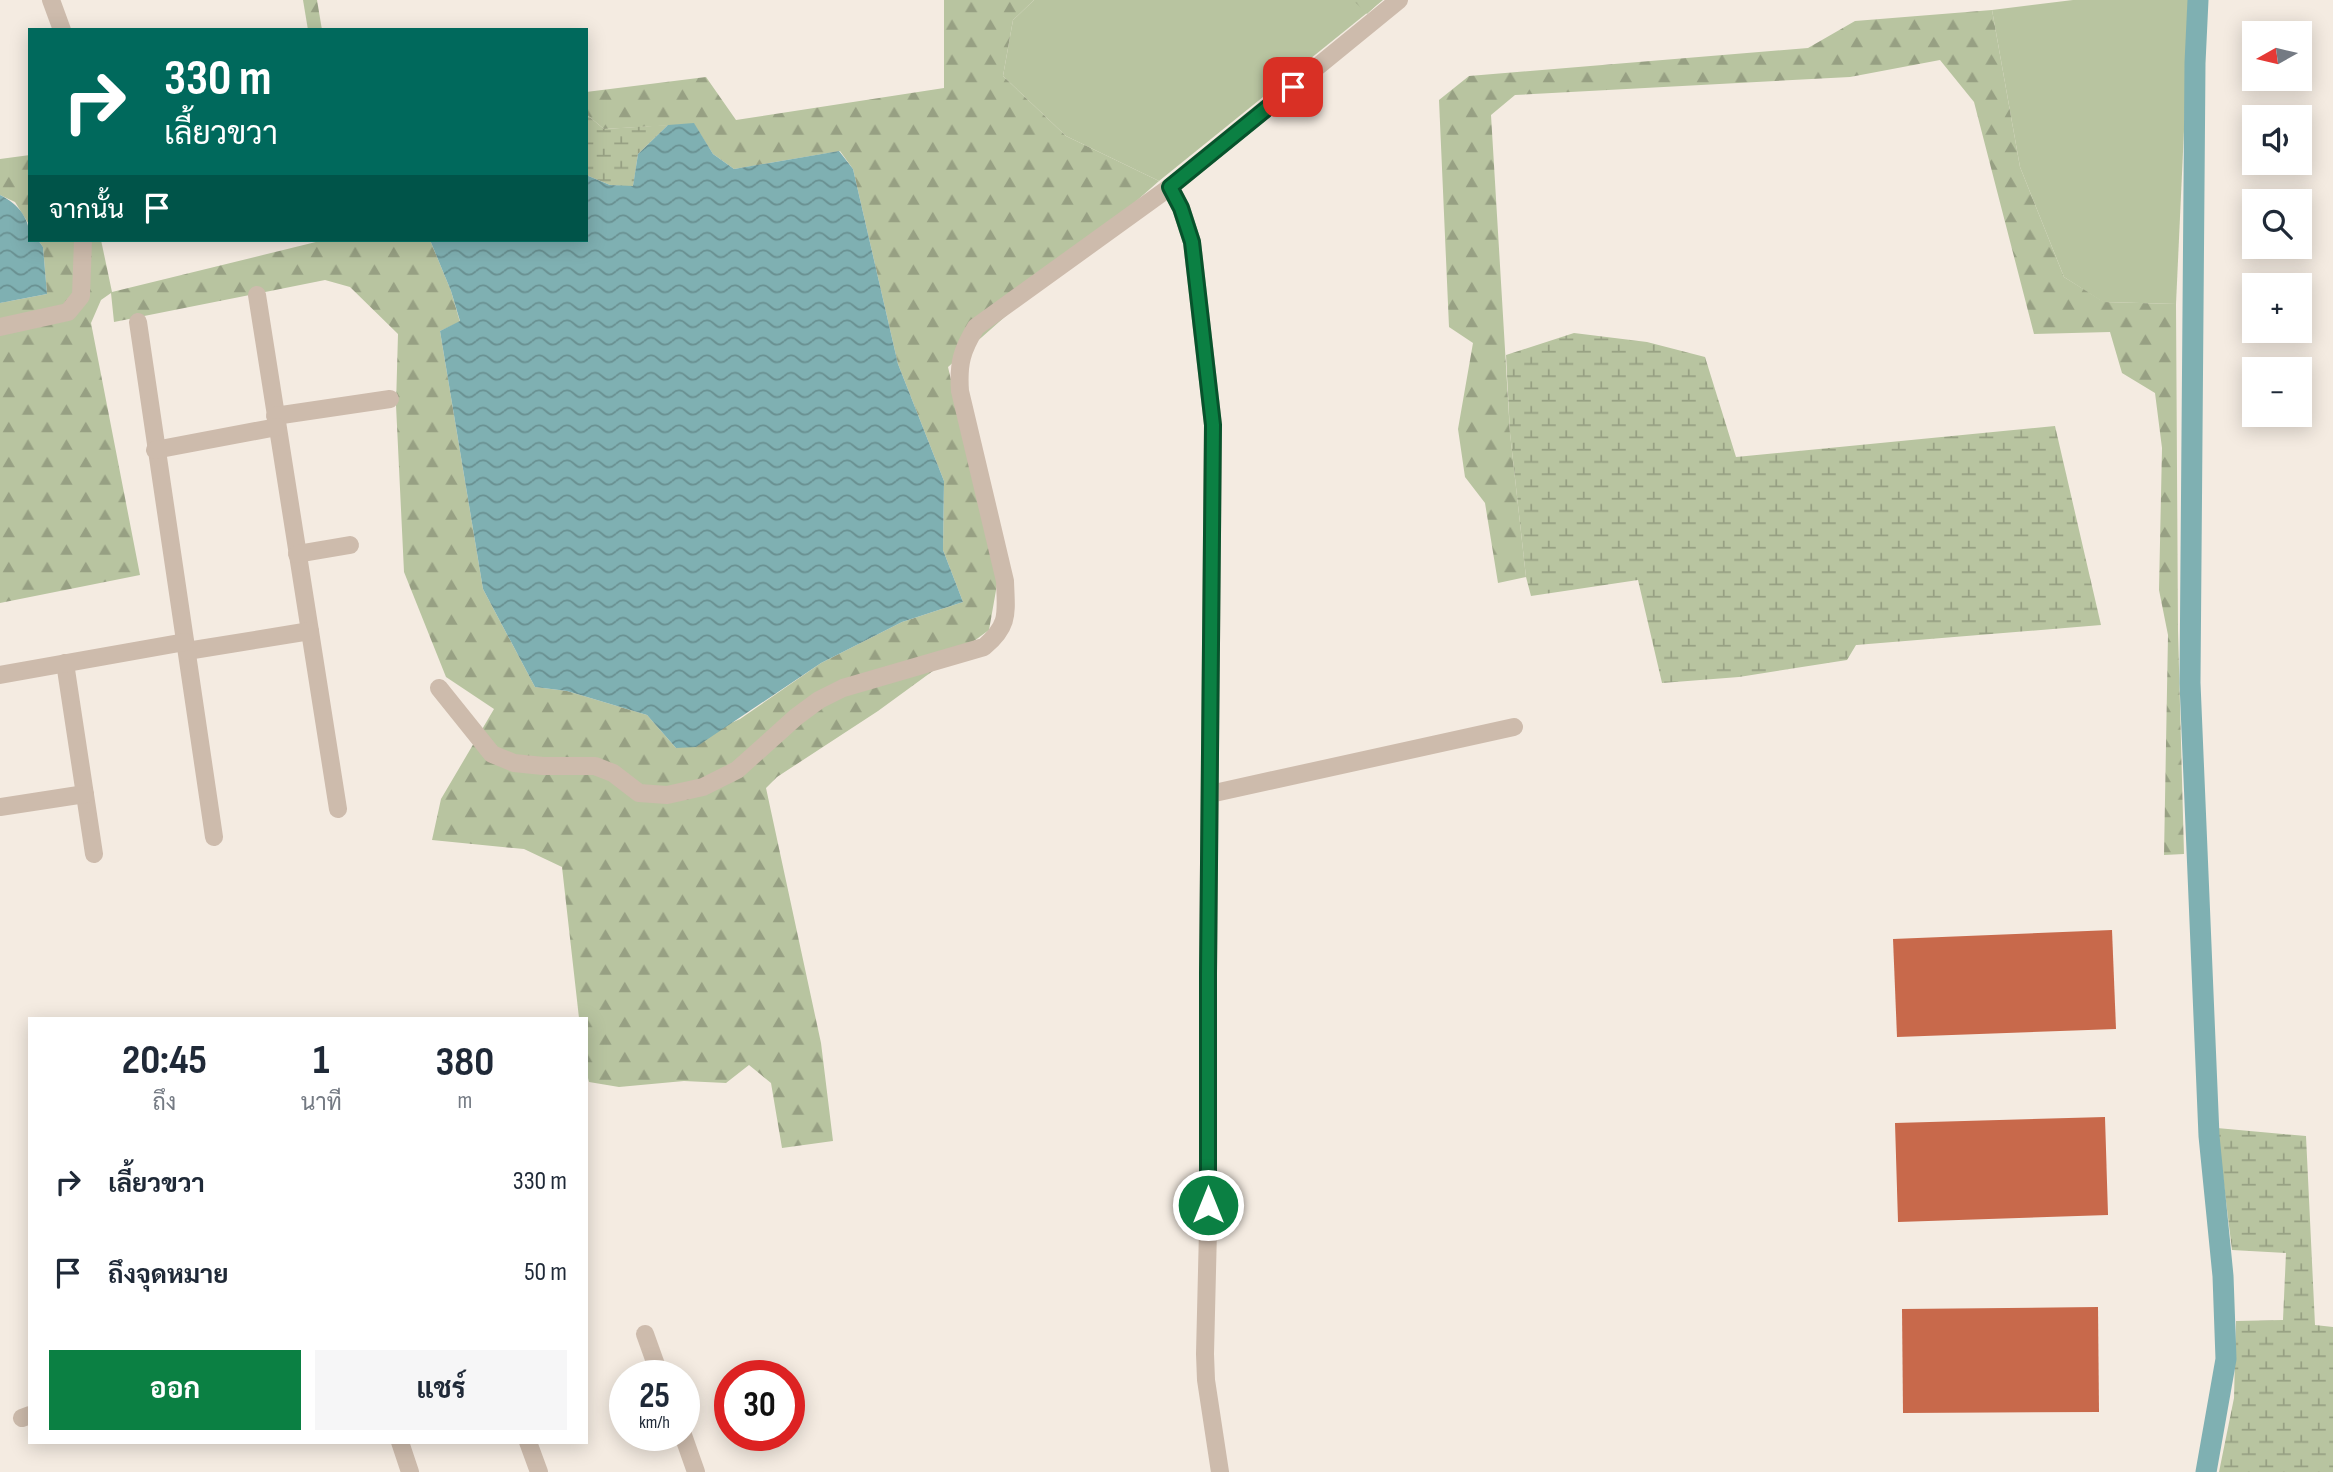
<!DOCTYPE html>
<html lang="th">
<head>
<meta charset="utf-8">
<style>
	:root { --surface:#fff; --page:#f6f6f7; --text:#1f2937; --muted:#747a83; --accent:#0b8043 }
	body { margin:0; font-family:"Sofia Sans Condensed",Sarabun,sans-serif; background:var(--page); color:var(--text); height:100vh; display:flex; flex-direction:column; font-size:26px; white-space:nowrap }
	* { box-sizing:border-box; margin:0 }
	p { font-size:23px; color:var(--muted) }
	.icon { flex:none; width:38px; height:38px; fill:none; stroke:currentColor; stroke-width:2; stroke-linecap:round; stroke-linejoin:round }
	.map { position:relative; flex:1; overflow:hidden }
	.details { position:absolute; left:28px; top:1017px; width:560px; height:427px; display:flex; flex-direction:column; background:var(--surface); border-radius:0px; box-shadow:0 4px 18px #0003 }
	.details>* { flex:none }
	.hud { position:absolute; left:28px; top:28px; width:560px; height:214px; border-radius:0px; box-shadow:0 4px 18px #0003; background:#00695c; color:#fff; overflow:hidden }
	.needle { width:46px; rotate:262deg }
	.tools { position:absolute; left:2242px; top:21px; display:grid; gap:14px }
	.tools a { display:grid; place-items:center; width:70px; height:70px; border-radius:0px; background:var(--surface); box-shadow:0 4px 18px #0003; font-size:35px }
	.speed { position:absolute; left:609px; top:1360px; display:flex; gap:14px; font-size:35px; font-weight:700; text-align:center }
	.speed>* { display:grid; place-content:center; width:91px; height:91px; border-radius:50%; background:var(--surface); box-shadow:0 4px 18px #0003; line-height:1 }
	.speed small { font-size:18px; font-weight:400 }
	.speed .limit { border:10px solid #d22; background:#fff; color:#111 }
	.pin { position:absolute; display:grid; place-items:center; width:60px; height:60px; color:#fff; margin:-30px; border-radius:14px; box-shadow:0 4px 10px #0006 }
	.me { position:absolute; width:77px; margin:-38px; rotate:0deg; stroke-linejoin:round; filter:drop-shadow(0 0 5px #0008) }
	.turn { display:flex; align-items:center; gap:24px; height:147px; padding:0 21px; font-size:32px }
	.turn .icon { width:91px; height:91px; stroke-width:2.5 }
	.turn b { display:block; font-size:49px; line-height:60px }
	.then { display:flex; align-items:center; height:66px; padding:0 21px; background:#0003; gap:14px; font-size:26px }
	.eta { display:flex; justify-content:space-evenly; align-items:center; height:119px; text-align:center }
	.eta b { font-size:42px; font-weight:700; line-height:49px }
	.button { display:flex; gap:14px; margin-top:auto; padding:14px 21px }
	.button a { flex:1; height:80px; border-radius:0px; background:var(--accent); color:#fff; font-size:28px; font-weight:700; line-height:80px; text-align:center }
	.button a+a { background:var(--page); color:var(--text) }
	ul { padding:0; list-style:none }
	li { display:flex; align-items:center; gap:21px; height:91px; padding:0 21px }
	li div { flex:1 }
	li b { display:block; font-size:26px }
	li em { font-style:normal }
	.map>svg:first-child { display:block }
	.green { fill:#b8c4a0 }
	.forest { fill:url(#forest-firs) }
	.wetland { fill:url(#wetland-marsh) }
	.water { fill:url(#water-waves) }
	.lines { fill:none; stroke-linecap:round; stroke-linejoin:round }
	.canal { stroke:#7fb0b2; stroke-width:21 }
	.building { fill:#c8694b }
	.minor { stroke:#cdbbac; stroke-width:18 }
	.route-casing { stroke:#07532c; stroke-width:18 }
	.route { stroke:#0b8043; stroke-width:12 }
</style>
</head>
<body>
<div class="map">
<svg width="2333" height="1472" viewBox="0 0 2333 1472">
	<defs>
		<pattern id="forest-firs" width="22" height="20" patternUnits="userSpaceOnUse" patternTransform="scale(1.75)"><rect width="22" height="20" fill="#b8c4a0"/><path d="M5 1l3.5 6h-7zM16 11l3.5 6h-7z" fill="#97a083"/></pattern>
		<pattern id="wetland-marsh" width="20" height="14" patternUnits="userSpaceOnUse" patternTransform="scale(1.75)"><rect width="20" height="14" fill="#b8c4a0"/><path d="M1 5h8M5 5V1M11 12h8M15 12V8" fill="none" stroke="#97a083"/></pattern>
		<pattern id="water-waves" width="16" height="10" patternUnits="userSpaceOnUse" patternTransform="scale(1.75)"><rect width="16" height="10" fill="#7fb0b2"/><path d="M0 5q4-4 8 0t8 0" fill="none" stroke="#699091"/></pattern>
	</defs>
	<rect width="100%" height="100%" fill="#f4ebe1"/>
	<g class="green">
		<path d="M 1034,0 L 1383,0 L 1159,181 L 1066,136 L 1003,76 L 1013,20 Z"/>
		<path d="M 2073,0 L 2190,0 L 2176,304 L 2103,302 L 2064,277 L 2020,167 L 1992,10 Z"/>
	</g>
	<g class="forest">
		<path d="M 303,0 L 317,0 L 322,30 L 308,30 Z"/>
		<path d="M 944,0 L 1034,0 L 1013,20 L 1003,76 L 1066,136 L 1159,181 L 948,367 L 998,579 L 989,630 L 878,711 L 777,777 L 766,788 L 821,1043 L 833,1141 L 782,1148 L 771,1083 L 749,1065 L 726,1083 L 684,1081 L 619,1087 L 589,1082 L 586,1070 L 586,1018 L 579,1018 L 562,867 L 524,849 L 432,840 L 441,799 L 494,709 L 446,677 L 404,572 L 396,405 L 398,334 L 350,287 L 325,280 L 114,322 L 111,293 L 101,300 L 91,323 L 140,575 L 0,603 L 0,303 L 47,294 L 43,247 L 38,240 L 101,240 L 112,292 L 324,240 L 430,240 L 451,291 L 460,322 L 440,331 L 483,589 L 535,687 L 567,691 L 647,715 L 676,748 L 740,719 L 821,663 L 902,622 L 963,602 L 943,550 L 944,481 L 898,364 L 853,169 L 840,151 L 734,169 L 713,154 L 694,124 L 604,129 L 586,114 L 586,92 L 706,77 L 736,120 L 944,88 Z"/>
		<path d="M 1353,0 L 1382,0 L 1367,14 Z"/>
		<path d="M 1992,10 L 2020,167 L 2064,277 L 2104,302 L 2176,304 L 2178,631 L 2184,854 L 2164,855 L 2168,635 L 2159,590 L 2162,448 L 2155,393 L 2122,373 L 2110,332 L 2034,334 L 1974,102 L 1940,60 L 1850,77 L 1515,95 L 1491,115 L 1510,433 L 1526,577 L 1498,583 L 1485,503 L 1465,477 L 1458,429 L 1473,343 L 1449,327 L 1439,100 L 1469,76 L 1808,48 L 1855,21 Z"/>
		<path d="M 30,155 L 30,226 L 15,202 L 0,195 L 0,159 Z"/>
	</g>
	<g class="wetland">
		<path d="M 586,114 L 604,129 L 668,125 L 638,154 L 633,187 L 610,185 L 586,175 Z"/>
		<path d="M 1574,333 L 1647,342 L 1705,357 L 1736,457 L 2055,426 L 2101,625 L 1856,645 L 1847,660 L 1739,677 L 1662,683 L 1638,580 L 1531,596 L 1526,577 L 1510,433 L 1506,355 Z"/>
		<path d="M 2217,1128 L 2306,1136 L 2315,1325 L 2333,1327 L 2333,1472 L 2219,1472 L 2234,1398 L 2236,1321 L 2283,1320 L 2286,1253 L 2232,1250 Z"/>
	</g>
	<g class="water">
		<path d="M 694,123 L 713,154 L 734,169 L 839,151 L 853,169 L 898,364 L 944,481 L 943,550 L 963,602 L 902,622 L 821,663 L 696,747 L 676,748 L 647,715 L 567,691 L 535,687 L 483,589 L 440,331 L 460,321 L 451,291 L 430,240 L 586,240 L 586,175 L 610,185 L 633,186 L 638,154 L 668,125 Z"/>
		<path d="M 0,195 C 19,204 30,219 30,240 L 38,240 L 43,247 L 47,294 L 0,303 Z"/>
	</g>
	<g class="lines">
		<path class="canal" d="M 2198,0 L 2195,63 L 2190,683 L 2209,1136 L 2223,1276 L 2226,1359 L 2206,1472"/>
	</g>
	<g class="building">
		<path d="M 2112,930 L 2116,1029 L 1897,1037 L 1893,939 Z"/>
		<path d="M 2105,1117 L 2108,1215 L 1898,1222 L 1895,1123 Z"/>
		<path d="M 2098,1307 L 2099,1412 L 1903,1413 L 1902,1309 Z"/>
	</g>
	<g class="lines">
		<g class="minor">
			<path d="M 51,0 L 62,30"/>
			<path d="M 1170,187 L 1181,208 L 1192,242 L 1213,425 L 1208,973 L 1208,1230 L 1205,1354 L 1206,1380 L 1220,1472"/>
			<path d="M 257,295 L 338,809"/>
			<path d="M 138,322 L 214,837"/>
			<path d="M 0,327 L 68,312 L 81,296 L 83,240"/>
			<path d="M 275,416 L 390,399"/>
			<path d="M 155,450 L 277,427"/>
			<path d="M 297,554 L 350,545"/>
			<path d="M 187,651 L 310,631"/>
			<path d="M 65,663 L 94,854"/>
			<path d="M 0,675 L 185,642"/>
			<path d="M 439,688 L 492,754 L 514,763 L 543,766 L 595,766 L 613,773 L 639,793 L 667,795 L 703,787 L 737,770 L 796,717 L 819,700 L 843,688 L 984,647 C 1010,625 1006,613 1005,581 L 960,391 C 958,363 962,350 976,327 L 1170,187 L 1399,0"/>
			<path d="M 1210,794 L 1514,727"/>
			<path d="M 0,807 L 85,794"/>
			<path d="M 645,1334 L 660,1376"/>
			<path d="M 22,1418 L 30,1415"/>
			<path d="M 683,1435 L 696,1472"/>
			<path d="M 400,1442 L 410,1472"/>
			<path d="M 528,1442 L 539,1472"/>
		</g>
	</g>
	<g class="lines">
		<g class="route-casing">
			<path id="route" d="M 1208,1205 L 1208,973 L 1213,425 L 1192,242 L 1181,208 L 1170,187 L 1293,87"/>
		</g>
		<use href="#route" class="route"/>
	</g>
</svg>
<div class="tools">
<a><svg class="needle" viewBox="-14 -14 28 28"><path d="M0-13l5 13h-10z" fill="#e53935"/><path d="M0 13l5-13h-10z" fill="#747a83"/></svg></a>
<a><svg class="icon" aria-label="sound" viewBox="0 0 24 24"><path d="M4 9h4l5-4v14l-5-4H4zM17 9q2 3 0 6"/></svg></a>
<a><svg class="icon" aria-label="search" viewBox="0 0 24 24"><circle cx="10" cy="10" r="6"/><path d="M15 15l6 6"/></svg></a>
<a>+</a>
<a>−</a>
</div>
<div class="speed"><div>25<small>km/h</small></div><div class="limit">30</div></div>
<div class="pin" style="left:1293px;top:87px;background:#d93025"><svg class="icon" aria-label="arrive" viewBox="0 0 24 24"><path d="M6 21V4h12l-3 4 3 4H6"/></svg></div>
<svg class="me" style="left:1208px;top:1205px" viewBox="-20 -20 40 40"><circle r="17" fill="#0b8043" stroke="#fff" stroke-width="3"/><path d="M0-11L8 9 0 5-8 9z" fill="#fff"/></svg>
<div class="hud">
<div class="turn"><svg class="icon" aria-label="right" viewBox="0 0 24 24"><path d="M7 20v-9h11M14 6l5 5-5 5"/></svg><div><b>330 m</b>เลี้ยวขวา</div></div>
<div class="then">จากนั้น<svg class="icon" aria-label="arrive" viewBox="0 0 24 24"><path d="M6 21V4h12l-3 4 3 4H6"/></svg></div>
</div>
<section class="details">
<div class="eta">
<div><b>20:45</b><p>ถึง</p></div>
<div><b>1</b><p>นาที</p></div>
<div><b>380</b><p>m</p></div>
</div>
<ul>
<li><svg class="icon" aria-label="right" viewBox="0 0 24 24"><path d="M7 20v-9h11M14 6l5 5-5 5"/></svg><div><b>เลี้ยวขวา</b></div><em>330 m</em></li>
<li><svg class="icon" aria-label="arrive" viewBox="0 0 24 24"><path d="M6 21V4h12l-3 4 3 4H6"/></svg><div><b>ถึงจุดหมาย</b></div><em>50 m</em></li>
</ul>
<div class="button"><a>ออก</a><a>แชร์</a></div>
</section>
</div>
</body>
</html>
